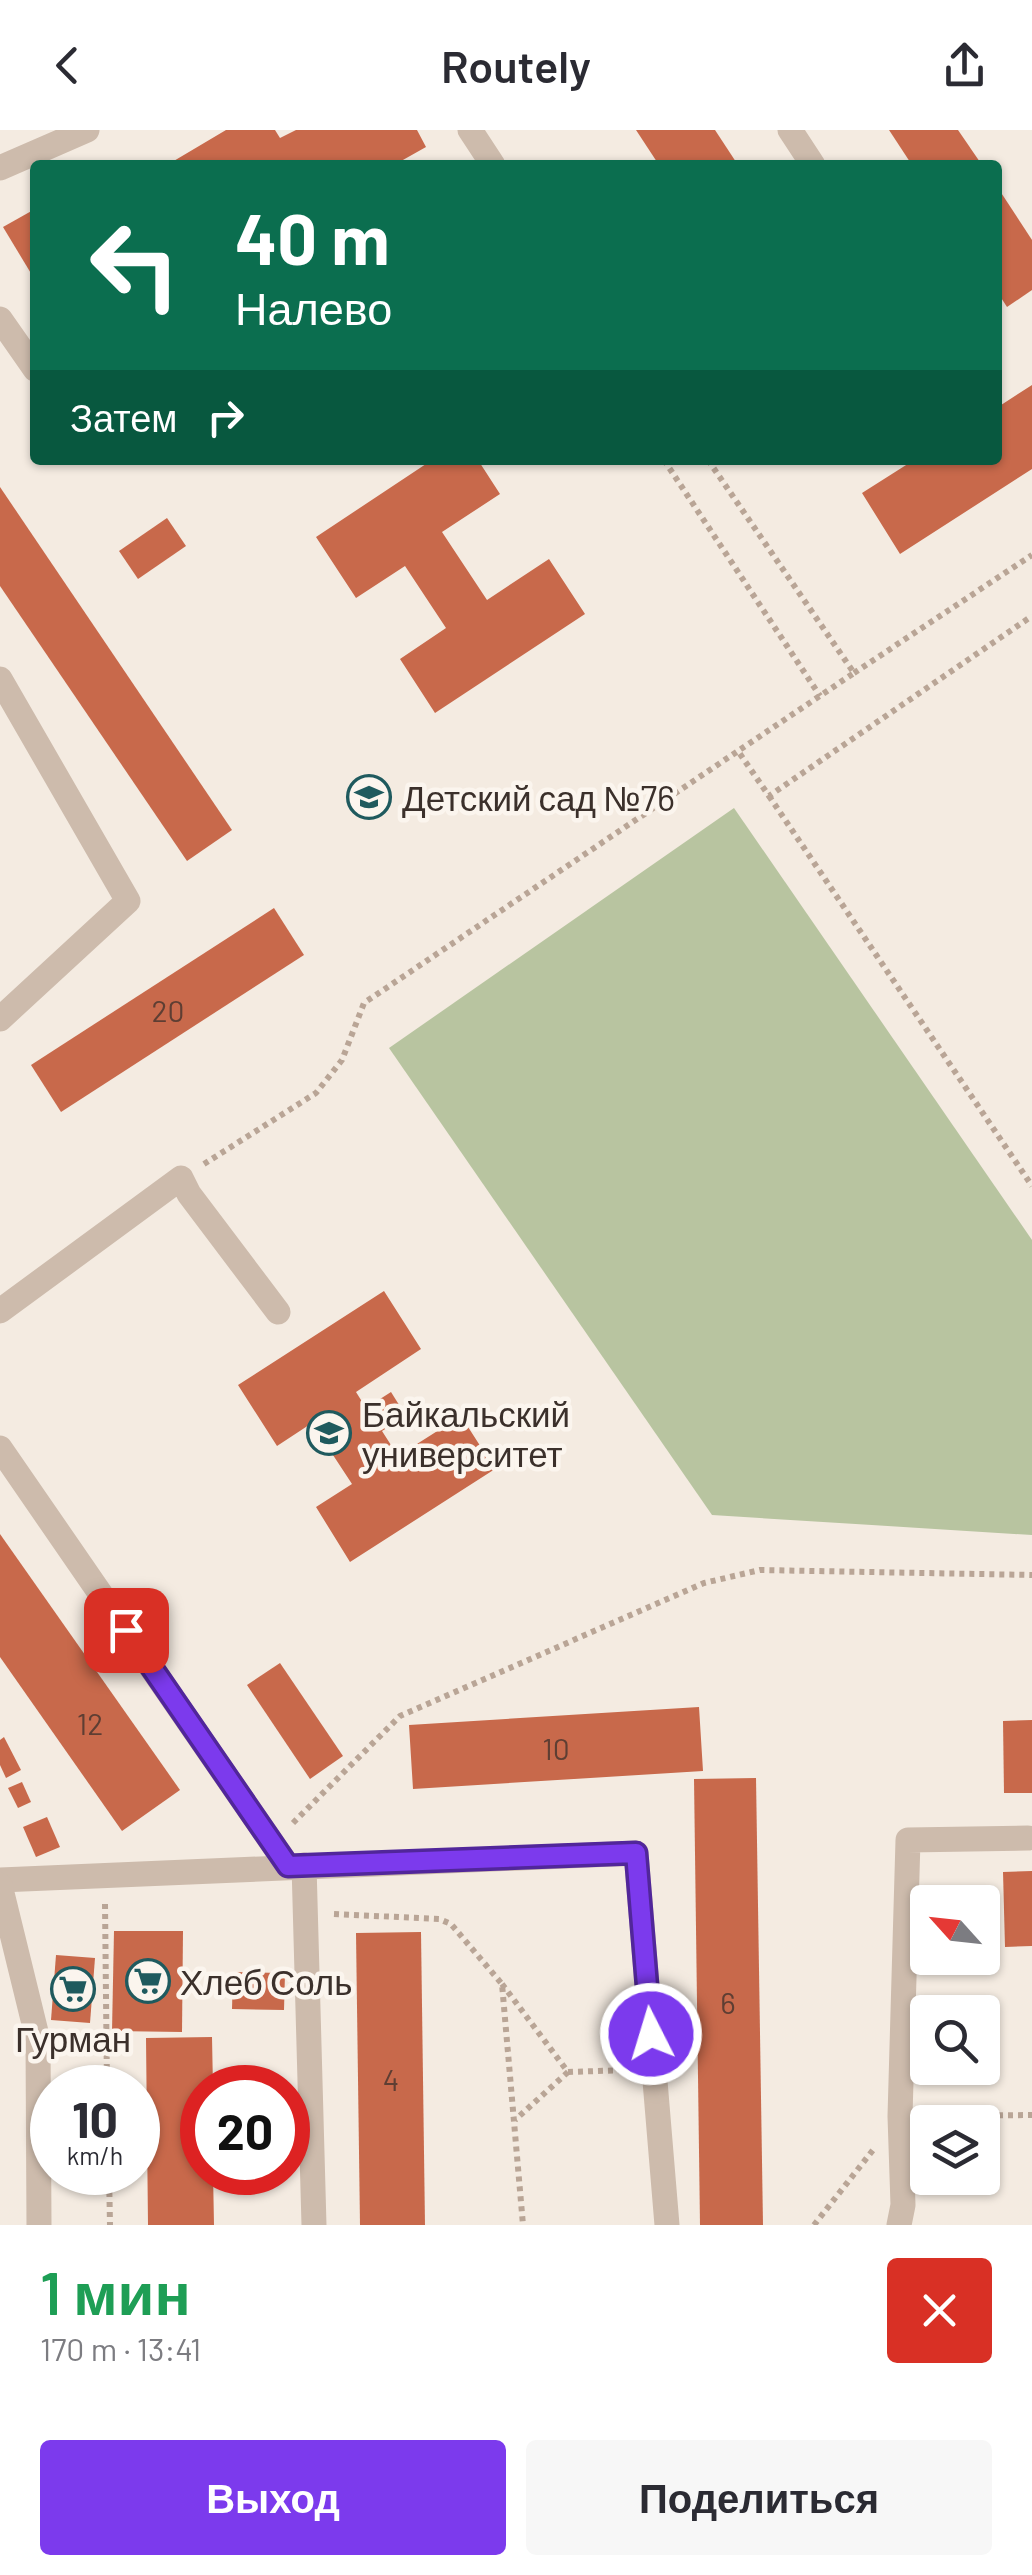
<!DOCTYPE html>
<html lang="ru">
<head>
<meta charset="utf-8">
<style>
	:root { --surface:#fff; --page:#f7f7f7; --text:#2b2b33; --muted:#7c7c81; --accent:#7c3aed }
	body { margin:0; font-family:Barlow,sans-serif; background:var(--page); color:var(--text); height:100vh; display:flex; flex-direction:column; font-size:38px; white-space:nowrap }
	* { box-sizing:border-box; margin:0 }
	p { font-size:32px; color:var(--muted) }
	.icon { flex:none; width:55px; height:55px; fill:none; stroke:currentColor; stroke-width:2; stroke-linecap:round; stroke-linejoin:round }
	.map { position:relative; height:2095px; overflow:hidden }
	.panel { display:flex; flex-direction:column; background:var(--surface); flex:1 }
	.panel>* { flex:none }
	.hud { position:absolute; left:30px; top:30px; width:972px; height:305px; border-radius:10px; box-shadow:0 2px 8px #0004; background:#0b6e4f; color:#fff; overflow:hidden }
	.needle { width:65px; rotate:297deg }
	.fabs { position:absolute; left:910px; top:1755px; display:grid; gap:20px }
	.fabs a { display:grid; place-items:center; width:90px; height:90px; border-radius:10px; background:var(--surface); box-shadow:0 2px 8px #0004; font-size:50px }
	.speed { position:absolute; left:30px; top:1935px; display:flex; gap:20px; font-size:50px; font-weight:700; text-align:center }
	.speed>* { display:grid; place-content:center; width:130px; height:130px; border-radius:50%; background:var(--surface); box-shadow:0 2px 8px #0004; line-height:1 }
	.speed small { font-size:25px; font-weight:400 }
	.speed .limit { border:15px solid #d22; background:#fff; color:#111 }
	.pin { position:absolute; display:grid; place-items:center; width:85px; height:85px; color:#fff; margin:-42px; border-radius:20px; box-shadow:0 5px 15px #0006 }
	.me { position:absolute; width:110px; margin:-55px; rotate:355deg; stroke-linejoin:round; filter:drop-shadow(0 0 8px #0008) }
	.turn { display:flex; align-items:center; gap:35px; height:210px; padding:0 40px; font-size:45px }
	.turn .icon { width:130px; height:130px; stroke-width:2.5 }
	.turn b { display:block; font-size:70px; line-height:85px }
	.then { display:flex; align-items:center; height:95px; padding:0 40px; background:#0003; gap:20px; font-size:38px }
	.round { display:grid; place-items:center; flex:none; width:105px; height:105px; border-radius:10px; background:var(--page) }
	.head { display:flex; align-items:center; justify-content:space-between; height:170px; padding:0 40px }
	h1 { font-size:60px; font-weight:600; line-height:75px; color:#1e9e55 }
	.cta { display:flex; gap:20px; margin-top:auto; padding:20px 40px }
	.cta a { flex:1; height:115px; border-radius:10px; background:var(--accent); color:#fff; font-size:40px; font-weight:600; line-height:115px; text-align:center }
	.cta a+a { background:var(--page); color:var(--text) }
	header { display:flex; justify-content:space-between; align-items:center; height:130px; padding:0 40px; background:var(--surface); font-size:45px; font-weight:600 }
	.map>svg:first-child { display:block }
	.green { fill:#b8c4a0 }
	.building { fill:#c8694b }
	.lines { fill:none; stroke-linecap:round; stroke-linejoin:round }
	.path { stroke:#b9a596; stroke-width:6; stroke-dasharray:5 5; stroke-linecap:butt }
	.minor { stroke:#cdbbac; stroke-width:25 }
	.route-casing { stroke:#51269a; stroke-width:25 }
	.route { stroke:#7c3aed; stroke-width:18 }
	.labels { text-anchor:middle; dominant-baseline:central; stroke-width:9; stroke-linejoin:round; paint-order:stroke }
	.number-label { font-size:30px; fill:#5e3e33 }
	.poi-label { font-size:35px; fill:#3b302b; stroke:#fbf5ee; text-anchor:start }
</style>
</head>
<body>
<header><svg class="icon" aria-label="back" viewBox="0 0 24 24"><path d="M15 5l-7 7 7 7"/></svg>Routely<svg class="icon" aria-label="share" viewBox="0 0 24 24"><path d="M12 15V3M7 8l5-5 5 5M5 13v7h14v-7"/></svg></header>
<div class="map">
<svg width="1032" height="2095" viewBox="0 0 1032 2095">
	<rect width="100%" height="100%" fill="#f4ebe1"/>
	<path class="green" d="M 734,678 L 1032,1110 L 1032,1405 L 712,1385 L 389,918 Z"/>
	<g class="building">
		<path d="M 226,0 L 275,0 L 280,8 L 296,0 L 417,0 L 426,17 L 394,35 L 167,35 Z"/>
		<path d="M 636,0 L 715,0 L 738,35 L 659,35 Z"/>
		<path d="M 889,0 L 958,0 L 982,35 L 912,35 Z"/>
		<path d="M 998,58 L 1032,110 L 1032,160 L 1007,177 L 998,163 Z"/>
		<path d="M 35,79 L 35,150 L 3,97 Z"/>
		<path d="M 1032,255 L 1032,339 L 900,424 L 862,363 L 914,330 L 998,330 L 998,277 Z"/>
		<path d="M 432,330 L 478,330 L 500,364 L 442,402 L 487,470 L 549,429 L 585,484 L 435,583 L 400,529 L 446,498 L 405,436 L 356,468 L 316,407 Z"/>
		<path d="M 0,357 L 232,700 L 187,731 L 0,456 Z"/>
		<path d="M 167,388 L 186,416 L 138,449 L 119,421 Z"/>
		<path d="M 274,778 L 304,825 L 61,982 L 31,935 Z"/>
		<path d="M 384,1161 L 421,1219 L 356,1262 L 366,1278 L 391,1262 L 406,1286 L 382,1301 L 398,1326 L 461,1286 L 495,1339 L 350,1432 L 316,1377 L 352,1354 L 312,1293 L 277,1316 L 238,1255 Z"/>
		<path d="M 0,1404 L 180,1660 L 122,1701 L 0,1527 Z"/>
		<path d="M 280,1533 L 343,1626 L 310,1649 L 247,1555 Z"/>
		<path d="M 699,1577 L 703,1641 L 413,1659 L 409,1595 Z"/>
		<path d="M 1032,1590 L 1032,1663 L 1004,1663 L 1003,1591 Z"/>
		<path d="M 4,1607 L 21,1640 L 6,1648 L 0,1635 L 0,1610 Z"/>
		<path d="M 756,1648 L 763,2095 L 700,2095 L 694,1649 Z"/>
		<path d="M 22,1652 L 31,1672 L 18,1678 L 8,1658 Z"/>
		<path d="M 47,1687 L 60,1717 L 36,1727 L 23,1697 Z"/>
		<path d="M 1032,1741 L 1032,1816 L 1005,1817 L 1003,1742 Z"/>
		<path d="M 114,1801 L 183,1801 L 182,1902 L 112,1901 Z"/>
		<path d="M 421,1802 L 425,2095 L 360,2095 L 356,1803 Z"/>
		<path d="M 56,1825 L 95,1828 L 90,1893 L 51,1890 Z"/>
		<path d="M 233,1842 L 285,1843 L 284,1880 L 232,1879 Z"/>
		<path d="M 212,1907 L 213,1958 L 202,1958 L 202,2042 L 213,2042 L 214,2095 L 148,2095 L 146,1908 Z"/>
	</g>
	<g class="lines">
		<g class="path">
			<path d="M 664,330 L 820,566"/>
			<path d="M 708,330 L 854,543 L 738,621"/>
			<path d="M 854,543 L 1032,425"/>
			<path d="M 769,666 L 1032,1056"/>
			<path d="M 204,1034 L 316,963 L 342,930 L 364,873 L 738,621 L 769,666 L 1032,486"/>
			<path d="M 293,1693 L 400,1586 L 704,1453 L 760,1440 L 1032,1445"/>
			<path d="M 105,1774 L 107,1958"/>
			<path d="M 334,1784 L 439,1789 L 451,1794 L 502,1854 L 523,2095"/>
			<path d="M 502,1854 L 568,1942 L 515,1990"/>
			<path d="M 568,1942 L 627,1940"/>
			<path d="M 928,1986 L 1032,1985"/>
			<path d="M 109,2042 L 110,2095"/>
			<path d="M 814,2095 L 873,2020"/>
		</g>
		<g class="minor">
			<path d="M 470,0 L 493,35"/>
			<path d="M 790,0 L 813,35"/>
			<path d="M 0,38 L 87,0"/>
			<path d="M 0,189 L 35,239"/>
			<path d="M 0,549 L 128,771 L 0,889"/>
			<path d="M 0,1181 L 181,1048 L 189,1064 L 278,1182"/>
			<path d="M 0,1318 L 288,1736"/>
			<path d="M 304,1735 L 314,2095"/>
			<path d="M 0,1750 L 636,1723 L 667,2095"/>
			<path d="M 0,1755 L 38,1910 L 39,2095"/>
			<path d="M 899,2095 L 903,2075 L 900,1986 L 908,1710 L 1028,1708"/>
		</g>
	</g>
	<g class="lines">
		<g class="route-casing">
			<path id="route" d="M 126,1500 L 288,1736 L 636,1723 L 651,1904"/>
		</g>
		<use href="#route" class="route"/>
	</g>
	<defs>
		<g id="school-ring" transform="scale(2.25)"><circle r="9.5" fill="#fbf5ee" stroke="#1f5a5e" stroke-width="1.5"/><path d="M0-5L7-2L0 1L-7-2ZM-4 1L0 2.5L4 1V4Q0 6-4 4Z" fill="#1f5a5e"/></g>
		<g id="university-ring" transform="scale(2.25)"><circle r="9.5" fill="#fbf5ee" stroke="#1f5a5e" stroke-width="1.5"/><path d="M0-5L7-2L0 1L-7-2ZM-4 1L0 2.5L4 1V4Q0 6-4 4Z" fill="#1f5a5e"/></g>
		<g id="supermarket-ring" transform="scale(2.25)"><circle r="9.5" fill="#fbf5ee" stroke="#1f5a5e" stroke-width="1.5"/><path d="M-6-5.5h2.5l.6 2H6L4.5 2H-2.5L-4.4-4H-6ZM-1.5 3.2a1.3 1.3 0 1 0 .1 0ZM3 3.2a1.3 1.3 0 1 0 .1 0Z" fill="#1f5a5e"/></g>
	</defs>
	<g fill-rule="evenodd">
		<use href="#school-ring" x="369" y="667"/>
		<use href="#university-ring" x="329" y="1303"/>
		<use href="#supermarket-ring" x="148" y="1851"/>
		<use href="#supermarket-ring" x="73" y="1859"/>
	</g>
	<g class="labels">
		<g class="number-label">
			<text x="168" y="880">20</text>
			<text x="90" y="1593">12</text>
			<text x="556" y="1618">10</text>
			<text x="728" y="1872">6</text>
			<text x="391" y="1949">4</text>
		</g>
		<g class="poi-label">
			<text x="402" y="667">Детский сад №76</text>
			<text x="362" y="1283">Байкальский<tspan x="362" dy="40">университет</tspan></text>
			<text x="180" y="1851">Хлеб Соль</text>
			<text x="73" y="1908" text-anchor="middle">Гурман</text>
		</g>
	</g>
</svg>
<div class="fabs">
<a><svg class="needle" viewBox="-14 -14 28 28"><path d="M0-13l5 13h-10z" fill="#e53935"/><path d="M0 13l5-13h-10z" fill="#7c7c81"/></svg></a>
<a><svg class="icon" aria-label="search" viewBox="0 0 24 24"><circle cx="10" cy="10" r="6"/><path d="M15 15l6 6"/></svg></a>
<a><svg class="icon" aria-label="layers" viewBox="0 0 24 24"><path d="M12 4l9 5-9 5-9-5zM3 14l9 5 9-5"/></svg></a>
</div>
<div class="speed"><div>10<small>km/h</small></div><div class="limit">20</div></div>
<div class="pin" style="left:126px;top:1500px;background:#d93025"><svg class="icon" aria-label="arrive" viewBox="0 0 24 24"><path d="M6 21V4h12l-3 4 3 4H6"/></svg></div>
<svg class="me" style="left:651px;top:1904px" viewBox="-20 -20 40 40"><circle r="17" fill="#7c3aed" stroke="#fff" stroke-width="3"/><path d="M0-11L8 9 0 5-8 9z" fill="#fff"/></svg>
<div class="hud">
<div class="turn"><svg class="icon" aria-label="left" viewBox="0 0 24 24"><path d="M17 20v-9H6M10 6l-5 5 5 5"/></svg><div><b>40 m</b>Налево</div></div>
<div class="then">Затем<svg class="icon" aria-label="right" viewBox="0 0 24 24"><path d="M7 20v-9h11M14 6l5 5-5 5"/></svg></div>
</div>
</div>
<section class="panel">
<div class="head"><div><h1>1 мин</h1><p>170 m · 13:41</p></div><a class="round" style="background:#d93025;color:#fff"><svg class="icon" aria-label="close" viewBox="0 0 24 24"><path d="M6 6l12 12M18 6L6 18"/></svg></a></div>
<div class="cta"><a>Выход</a><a>Поделиться</a></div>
</section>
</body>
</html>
